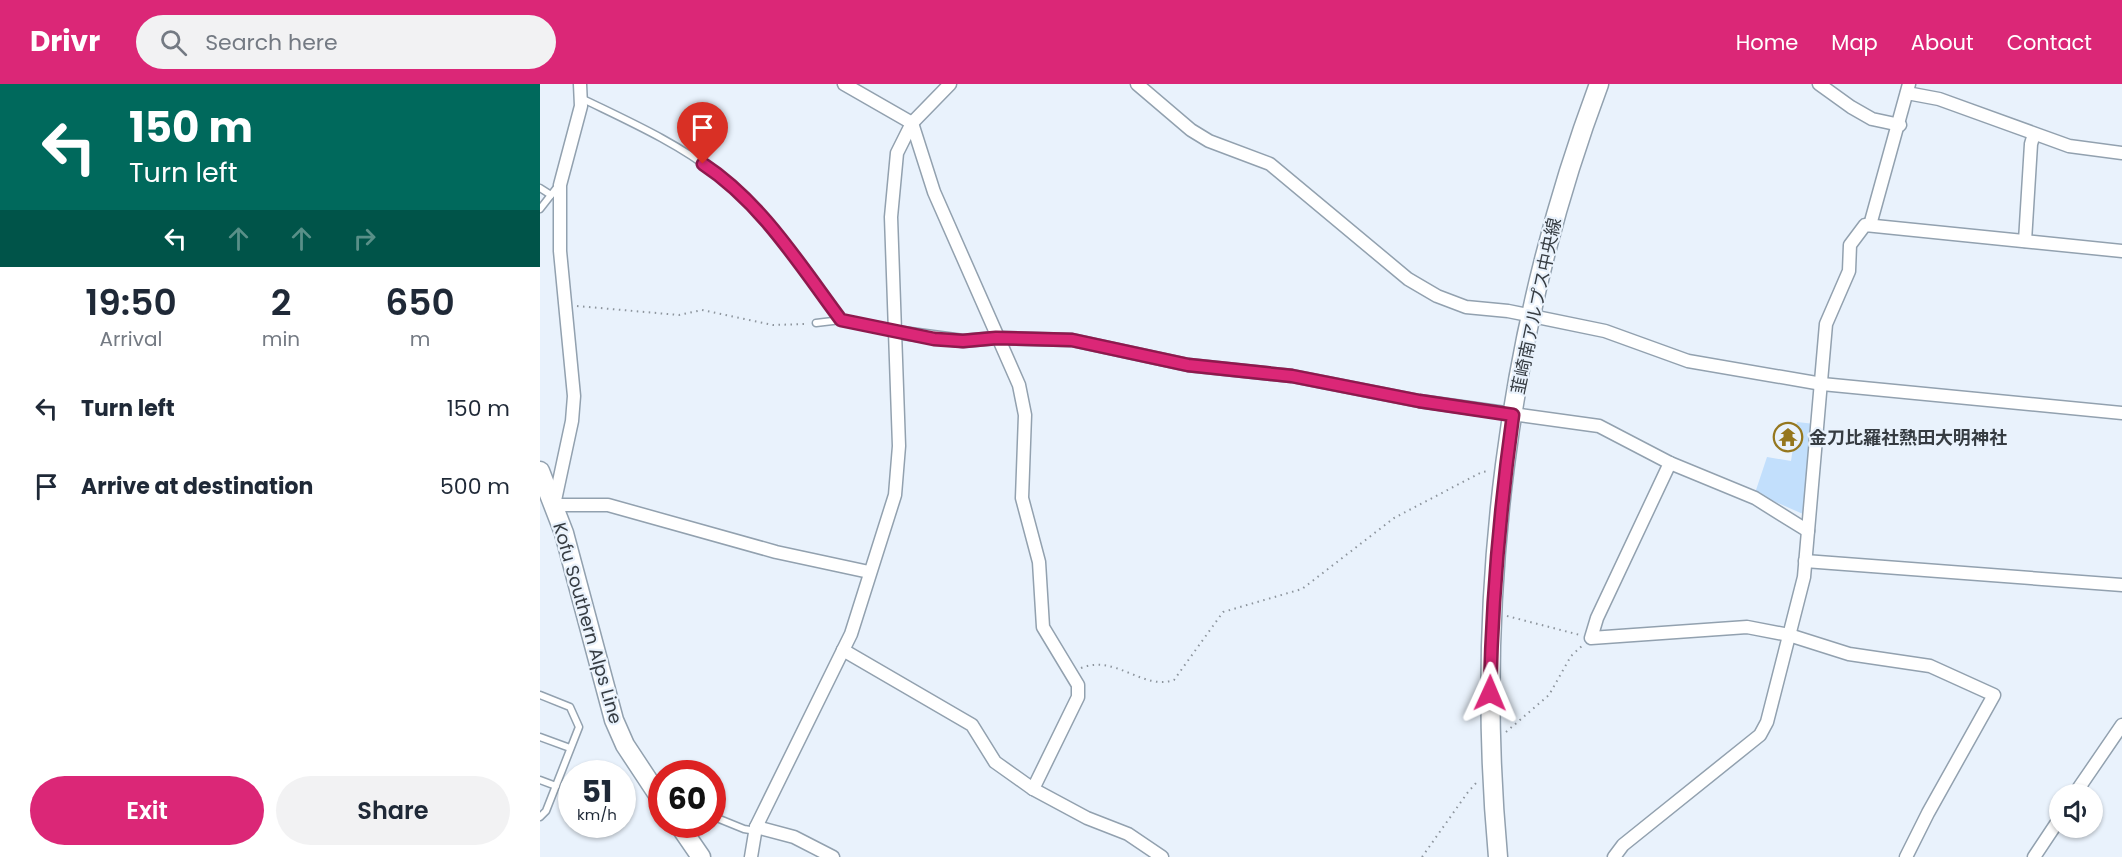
<!DOCTYPE html>
<html lang="en">
<head>
<meta charset="utf-8">
<style>
	:root { --surface:#fff; --page:#f2f2f3; --text:#1f2937; --muted:#747a83; --accent:#db2777 }
	body { margin:0; font-family:Poppins,"Noto Sans JP",sans-serif; background:var(--page); color:var(--text); height:100vh; display:flex; flex-direction:column; font-size:22px; white-space:nowrap }
	* { box-sizing:border-box; margin:0 }
	p { font-size:20px; color:var(--muted) }
	.icon { flex:none; width:33px; height:33px; fill:none; stroke:currentColor; stroke-width:2; stroke-linecap:round; stroke-linejoin:round }
	.map { position:relative; flex:1; overflow:hidden }
	.drawer { display:flex; flex-direction:column; background:var(--surface); width:540px }
	.drawer>* { flex:none }
	.banner { background:#00695c; color:#fff; overflow:hidden }
	.tools { position:absolute; left:1509px; top:700px; display:grid; gap:12px }
	.tools a { display:grid; place-items:center; width:54px; height:54px; border-radius:50%; background:var(--surface); box-shadow:0 2px 4px #0004; font-size:30px }
	.speed { position:absolute; left:18px; top:676px; display:flex; gap:12px; font-size:30px; font-weight:700; text-align:center }
	.speed>* { display:grid; place-content:center; width:78px; height:78px; border-radius:50%; background:var(--surface); box-shadow:0 2px 4px #0004; line-height:1 }
	.speed small { font-size:15px; font-weight:400 }
	.speed .limit { border:9px solid #d22; background:#fff; color:#111 }
	.pin { position:absolute; display:grid; place-items:center; width:51px; height:51px; color:#fff; margin:-62px -26px; border-radius:50% 50% 50% 0; rotate:-45deg; box-shadow:0 0 6px #0007 }
	.pin .icon { rotate:45deg }
	.me { position:absolute; width:66px; margin:-33px; rotate:1deg; stroke-linejoin:round; filter:drop-shadow(0 0 4px #0008) }
	.turn { display:flex; align-items:center; gap:21px; height:126px; padding:0 30px; font-size:27px }
	.turn .icon { width:78px; height:78px; stroke-width:2.5 }
	.turn b { display:block; font-size:42px; line-height:51px }
	.lanes { display:flex; align-items:center; height:57px; padding:0 30px; background:#0003; justify-content:center; gap:30px; direction:ltr }
	.lanes .off { opacity:.35 }
	.eta { display:flex; justify-content:space-evenly; align-items:center; height:102px; text-align:center }
	.eta b { font-size:36px; font-weight:600; line-height:42px }
	.primary-button { display:flex; gap:12px; margin-top:auto; padding:12px 30px }
	.primary-button a { flex:1; height:69px; border-radius:36px; background:var(--accent); color:#fff; font-size:24px; font-weight:600; line-height:69px; text-align:center }
	.primary-button a+a { background:var(--page); color:var(--text) }
	ul { padding:0; list-style:none }
	li { display:flex; align-items:center; gap:18px; height:78px; padding:0 30px }
	li div { flex:1 }
	li b { display:block; font-size:22px }
	li em { font-style:normal }
	header { display:flex; align-items:center; gap:36px; box-sizing:border-box; height:84px; padding:0 30px; background:var(--accent); color:#fff }
	header strong { font-size:28px }
	nav { display:flex; gap:33px; margin-inline-start:auto; font-size:21px }
	.search { width:420px; height:54px; background:var(--page); display:flex; align-items:center; gap:15px; box-sizing:border-box; padding:0 21px; border-radius:33px; color:var(--muted); font-size:22px }
	main { display:flex; flex:1; min-height:0 }
	.map>svg:first-child { display:block }
	.green { fill:#c2dffc }
	.lines { fill:none; stroke-linecap:round; stroke-linejoin:round }
	.lane-casing { stroke:#92a1af; stroke-width:9 }
	.street-casing { stroke:#92a1af; stroke-width:15 }
	.primary-casing { stroke:#92a1af; stroke-width:21 }
	.path { stroke:#8d959d; stroke-width:2; stroke-dasharray:1.5 4.5; stroke-linecap:butt }
	.lane { stroke:#fff; stroke-width:6 }
	.street { stroke:#fff; stroke-width:12 }
	.primary { stroke:#fff; stroke-width:18 }
	.route-casing { stroke:#8e194d; stroke-width:15 }
	.route { stroke:#db2777; stroke-width:10 }
	.labels { text-anchor:middle; dominant-baseline:central; stroke-width:4.5; stroke-linejoin:round; paint-order:stroke }
	.street-label { font-size:18px; fill:#363c42; stroke:#e9f2fc }
	.poi-label { font-size:18px; font-weight:bold; fill:#363c42; stroke:#e9f2fc; text-anchor:start }
</style>
</head>
<body>
<header>
<strong>Drivr</strong>
<div class="search"><svg class="icon" aria-label="search" viewBox="0 0 24 24"><circle cx="10" cy="10" r="6"/><path d="M15 15l6 6"/></svg>Search here</div>
<nav><a>Home</a><a>Map</a><a>About</a><a>Contact</a></nav>
</header>
<main>
<section class="drawer">
<div class="banner">
<div class="turn"><svg class="icon" aria-label="left" viewBox="0 0 24 24"><path d="M17 20v-9H6M10 6l-5 5 5 5"/></svg><div><b>150 m</b>Turn left</div></div>
<div class="lanes"><svg class="icon" aria-label="left" viewBox="0 0 24 24"><path d="M17 20v-9H6M10 6l-5 5 5 5"/></svg><svg class="icon off" aria-label="ahead" viewBox="0 0 24 24"><path d="M12 20V5M6 11l6-6 6 6"/></svg><svg class="icon off" aria-label="ahead" viewBox="0 0 24 24"><path d="M12 20V5M6 11l6-6 6 6"/></svg><svg class="icon off" aria-label="right" viewBox="0 0 24 24"><path d="M7 20v-9h11M14 6l5 5-5 5"/></svg></div>
</div>
<div class="eta">
<div><b>19:50</b><p>Arrival</p></div>
<div><b>2</b><p>min</p></div>
<div><b>650</b><p>m</p></div>
</div>
<ul>
<li><svg class="icon" aria-label="left" viewBox="0 0 24 24"><path d="M17 20v-9H6M10 6l-5 5 5 5"/></svg><div><b>Turn left</b></div><em>150 m</em></li>
<li><svg class="icon" aria-label="arrive" viewBox="0 0 24 24"><path d="M6 21V4h12l-3 4 3 4H6"/></svg><div><b>Arrive at destination</b></div><em>500 m</em></li>
</ul>
<div class="primary-button"><a>Exit</a><a>Share</a></div>
</section>
<div class="map">
<svg width="1582" height="773" viewBox="0 0 1582 773">
	<rect width="100%" height="100%" fill="#e9f2fc"/>
	<path class="green" d="M 1257,338 L 1275,340 L 1263,430 L 1215,409 L 1227,373 L 1251,377 Z"/>
	<g class="lines">
		<g class="lane-casing">
			<g id="lane">
				<path d="M 41,14 C 88,37 136,58 177,90 C 226,126 264,187 301,236 L 355,248"/>
				<path d="M 0,104 L 11,111"/>
				<path d="M 0,125 L 18,102"/>
				<path d="M 276,239 L 301,236"/>
				<path d="M 0,611 L 30,623 L 39,643 L 6,727 L 0,733"/>
				<path d="M 0,653 L 30,664"/>
				<path d="M 0,696 L 16,702"/>
				<path d="M 172,732 L 204,745 L 216,747"/>
			</g>
		</g>
		<g class="street-casing">
			<g id="street">
				<path d="M 40,0 L 41,22 L 20,101 L 20,167 L 34,312 L 32,337 L 14,421 L 68,421 L 236,468 L 329,488"/>
				<path d="M 304,0 L 372,39 L 394,108 L 479,301 L 485,331 L 482,414 L 499,478 L 503,543 L 538,601 L 538,613 L 493,705"/>
				<path d="M 597,0 L 651,46 L 669,57 L 730,80 L 868,195 L 897,212 L 926,223 L 968,227 L 1065,247 L 1148,277 L 1282,300 L 1582,329"/>
				<path d="M 1279,0 L 1311,23 L 1332,35 L 1360,41"/>
				<path d="M 1367,9 L 1399,15 L 1529,62 L 1582,69"/>
				<path d="M 1330,141 L 1369,0"/>
				<path d="M 1485,157 L 1491,60 L 1494,50"/>
				<path d="M 355,248 L 423,257 L 456,254 L 532,256 L 648,281 L 752,292 L 879,317 L 1059,342 L 1130,379 L 1215,414 L 1268,447"/>
				<path d="M 1130,379 L 1057,534 L 1051,554 L 1207,543 L 1249,551 L 1309,570 L 1390,582 L 1454,611 L 1388,729 L 1366,773"/>
				<path d="M 1265,477 L 1582,501"/>
				<path d="M 303,566 L 432,641 L 455,678 L 493,705 L 547,734 L 588,750 L 622,773"/>
				<path d="M 1534,711 L 1582,641"/>
				<path d="M 216,743 L 254,753 L 293,773"/>
				<path d="M 211,773 L 216,743 L 311,550 L 355,411 L 359,362 L 351,133 L 357,69 L 372,39 L 410,0"/>
				<path d="M 1074,773 L 1083,761 L 1220,651 L 1227,638 L 1264,493 L 1286,240 L 1309,187 L 1310,161 L 1325,141 L 1582,167"/>
				<path d="M 1494,773 L 1520,734"/>
			</g>
		</g>
		<g class="primary-casing">
			<g id="primary">
				<path d="M 0,387 L 24,449 L 74,636 L 85,661 L 122,717"/>
				<path d="M 139,741 L 161,773"/>
				<path d="M 958,773 C 934,513 967,245 1059,0"/>
			</g>
		</g>
		<g class="path">
			<path d="M 37,222 L 139,231 L 162,226 L 233,241 L 266,240"/>
			<path d="M 967,532 L 1040,551"/>
			<path d="M 541,584 C 576,570 603,607 634,596 L 683,528 L 762,505 L 854,434 L 942,388 L 948,387"/>
			<path d="M 966,648 L 1009,611 L 1031,572 L 1043,561"/>
			<path d="M 882,773 L 928,708 L 937,698"/>
		</g>
		<use href="#lane" class="lane"/>
		<use href="#street" class="street"/>
		<use href="#primary" class="primary"/>
	</g>
	<g class="lines">
		<g class="route-casing">
			<path id="route" d="M 163,80 C 221,118 260,181 301,236 L 394,255 L 423,257 L 456,254 L 532,256 L 648,281 L 752,292 L 879,317 L 973,331 C 960,424 952,515 950,609"/>
		</g>
		<use href="#route" class="route"/>
	</g>
	<defs>
		<g id="temple-ring" transform="scale(1.5)"><circle r="9.5" fill="#e9f2fc" stroke="#95771e" stroke-width="1.5"/><path d="M0-6L5-2H3V0L6.5 2.5H4V6H1.5V3h-3V6H-4V2.5H-6.5L-3 0V-2H-5Z" fill="#95771e"/></g>
	</defs>
	<g fill-rule="evenodd">
		<use href="#temple-ring" x="1248" y="353"/>
	</g>
	<g class="labels">
		<g class="street-label">
			<text transform="translate(996 222) rotate(-78)">韮崎南アルプス中央線</text>
			<text transform="translate(48 539) rotate(74)">Kofu Southern Alps Line</text>
		</g>
		<g class="poi-label">
			<text x="1269" y="353">金刀比羅社熱田大明神社</text>
		</g>
	</g>
</svg>
<div class="tools">
<a><svg class="icon" aria-label="sound" viewBox="0 0 24 24"><path d="M4 9h4l5-4v14l-5-4H4zM17 9q2 3 0 6"/></svg></a>
</div>
<div class="speed"><div>51<small>km/h</small></div><div class="limit">60</div></div>
<div class="pin" style="left:163px;top:80px;background:#d93025"><svg class="icon" aria-label="arrive" viewBox="0 0 24 24"><path d="M6 21V4h12l-3 4 3 4H6"/></svg></div>
<svg class="me" style="left:950px;top:609px" viewBox="-20 -20 40 40"><path d="M0-17L14 15 0 8-14 15z" fill="#db2777" stroke="#fff" stroke-width="4"/></svg>
</div>
</main>
</body>
</html>
